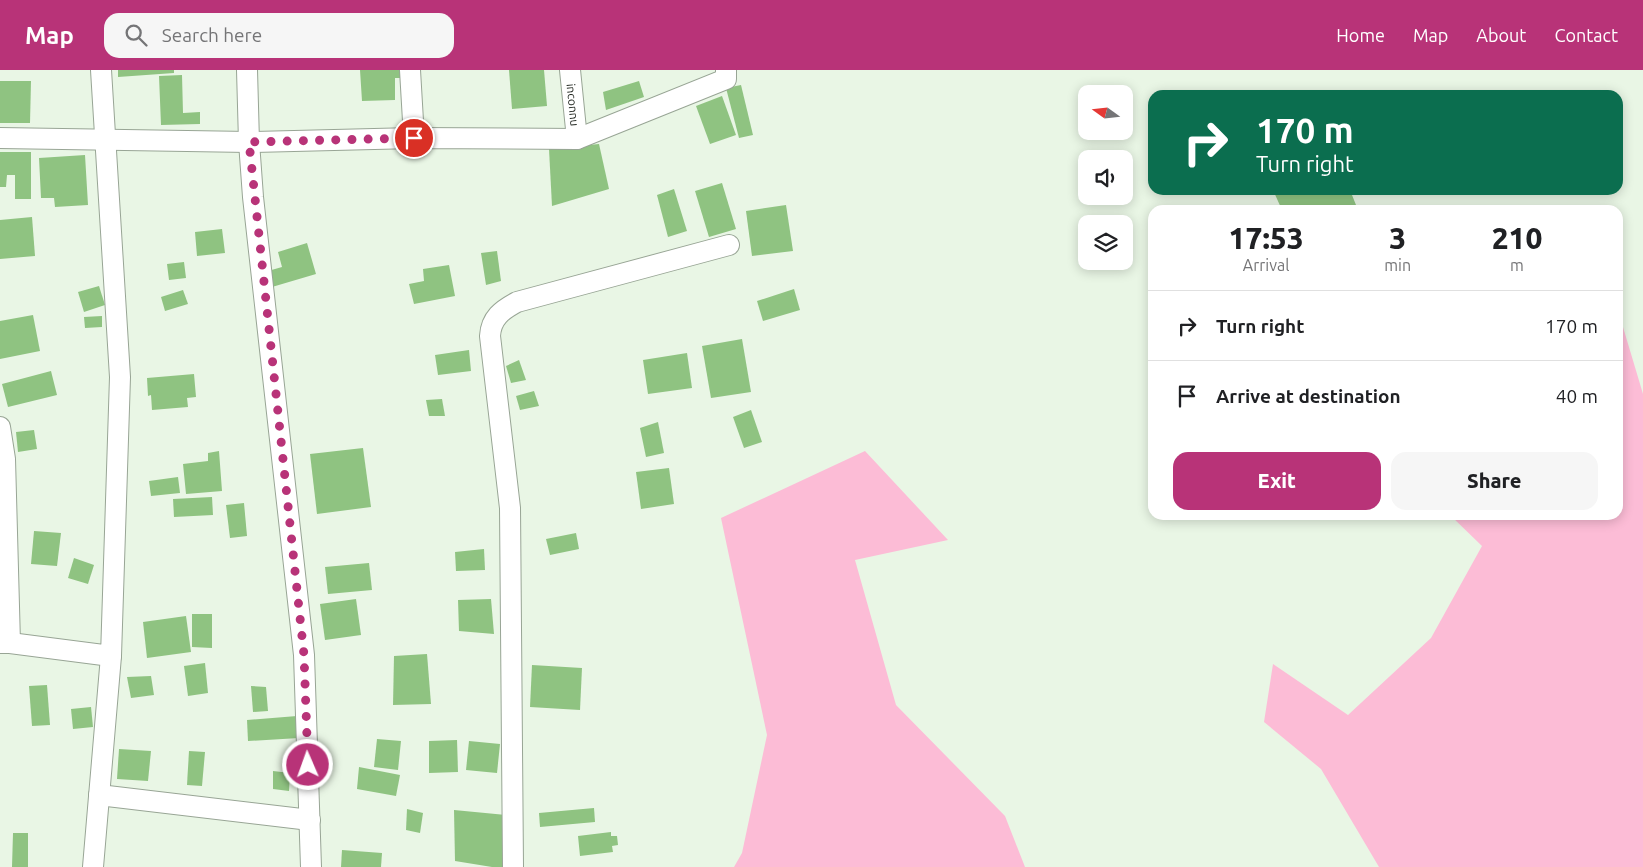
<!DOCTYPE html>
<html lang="en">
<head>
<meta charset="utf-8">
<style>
	:root { --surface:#fff; --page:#f6f6f6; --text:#202124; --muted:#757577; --line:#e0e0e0; --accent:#b83378 }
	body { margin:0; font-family:Ubuntu,sans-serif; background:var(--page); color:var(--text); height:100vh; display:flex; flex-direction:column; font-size:19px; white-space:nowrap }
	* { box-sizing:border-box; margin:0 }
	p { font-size:16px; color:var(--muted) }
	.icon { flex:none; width:28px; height:28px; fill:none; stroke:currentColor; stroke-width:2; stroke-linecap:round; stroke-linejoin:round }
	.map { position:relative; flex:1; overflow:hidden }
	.drawer { position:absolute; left:1148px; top:135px; width:475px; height:315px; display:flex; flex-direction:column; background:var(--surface); border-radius:15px; box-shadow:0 2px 12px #0003 }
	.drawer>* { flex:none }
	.guide { position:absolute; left:1148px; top:20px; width:475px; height:105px; border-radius:15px; box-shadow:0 2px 12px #0003; background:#0b6e4f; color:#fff; overflow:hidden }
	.needle { width:32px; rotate:285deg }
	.controls { position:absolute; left:1078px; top:15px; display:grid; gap:10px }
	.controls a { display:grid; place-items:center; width:55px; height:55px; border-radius:10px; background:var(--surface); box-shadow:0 2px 12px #0003; font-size:25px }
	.pin { position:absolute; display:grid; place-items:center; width:42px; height:42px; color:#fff; margin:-21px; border:2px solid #fff; border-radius:50%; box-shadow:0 1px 5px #0007 }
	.me { position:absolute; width:55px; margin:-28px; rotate:358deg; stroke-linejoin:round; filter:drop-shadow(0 0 4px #0008) }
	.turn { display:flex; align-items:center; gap:18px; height:105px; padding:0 25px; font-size:22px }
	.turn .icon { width:65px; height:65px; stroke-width:2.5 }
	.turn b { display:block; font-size:35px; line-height:42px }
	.eta { display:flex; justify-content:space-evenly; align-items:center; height:85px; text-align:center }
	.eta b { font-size:30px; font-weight:800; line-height:35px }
	.action { display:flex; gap:10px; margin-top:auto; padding:10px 25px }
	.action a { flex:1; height:58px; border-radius:15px; background:var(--accent); color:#fff; font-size:20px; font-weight:800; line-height:58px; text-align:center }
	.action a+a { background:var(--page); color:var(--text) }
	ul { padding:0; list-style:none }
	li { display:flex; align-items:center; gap:15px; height:70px; padding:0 25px; border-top:1px solid var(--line) }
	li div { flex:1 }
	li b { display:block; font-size:19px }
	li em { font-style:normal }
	header { display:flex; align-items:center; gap:30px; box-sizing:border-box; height:70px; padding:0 25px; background:var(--accent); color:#fff }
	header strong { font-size:24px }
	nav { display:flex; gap:28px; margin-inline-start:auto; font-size:18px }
	.search { width:350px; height:45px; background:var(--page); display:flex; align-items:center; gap:12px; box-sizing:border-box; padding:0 18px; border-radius:15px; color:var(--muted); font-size:19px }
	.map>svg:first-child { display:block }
	.green { fill:#fcbcd6 }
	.building { fill:#8fc381 }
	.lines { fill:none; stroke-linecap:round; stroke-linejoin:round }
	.minor-casing { stroke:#98a595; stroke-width:22 }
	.minor { stroke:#fff; stroke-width:20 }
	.route { stroke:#b83378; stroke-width:9; stroke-dasharray:0 16.2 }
	.labels { text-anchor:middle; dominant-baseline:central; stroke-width:4; stroke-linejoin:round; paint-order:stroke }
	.street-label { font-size:12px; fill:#181d17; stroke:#e9f6e5 }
</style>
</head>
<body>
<header>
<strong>Map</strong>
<div class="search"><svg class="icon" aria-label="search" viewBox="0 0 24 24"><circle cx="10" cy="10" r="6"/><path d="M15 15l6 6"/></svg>Search here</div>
<nav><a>Home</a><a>Map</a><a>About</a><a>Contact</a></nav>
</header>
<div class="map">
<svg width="1643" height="797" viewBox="0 0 1643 797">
	<rect width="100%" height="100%" fill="#e9f6e5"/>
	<g class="green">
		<path d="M 1618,246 L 1620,247 L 1643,324 L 1643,797 L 1379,797 L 1321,699 L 1264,652 L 1273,594 L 1348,645 L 1431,568 L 1482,476 L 1450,445 L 1618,445 Z"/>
		<path d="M 865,381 L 948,470 L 855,490 L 896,635 L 1005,746 L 1025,797 L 734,797 L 742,783 L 767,665 L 721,448 Z"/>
	</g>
	<g class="building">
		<path d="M 118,0 L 174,0 L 174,3 L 118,7 Z"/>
		<path d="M 360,0 L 400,0 L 401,8 L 395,8 L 395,30 L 362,31 Z"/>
		<path d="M 509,0 L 544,0 L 547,36 L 512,39 Z"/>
		<path d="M 182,5 L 183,43 L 200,42 L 200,54 L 161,55 L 159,6 Z"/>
		<path d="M 0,11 L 31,11 L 30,53 L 0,53 Z"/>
		<path d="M 639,11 L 644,27 L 606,40 L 603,22 Z"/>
		<path d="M 741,15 L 753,65 L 739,68 L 726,18 Z"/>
		<path d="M 722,26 L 736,65 L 710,74 L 696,36 Z"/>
		<path d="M 599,74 L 609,119 L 552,136 L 549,79 Z"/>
		<path d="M 0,82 L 31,82 L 31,129 L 15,129 L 15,105 L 7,105 L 6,117 L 0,117 Z"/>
		<path d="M 85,85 L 88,135 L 55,137 L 54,128 L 41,128 L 39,88 Z"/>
		<path d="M 722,113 L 736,159 L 709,167 L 695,121 Z"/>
		<path d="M 674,119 L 687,161 L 668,167 L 657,125 Z"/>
		<path d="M 1273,120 L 1350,120 L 1358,140 L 1282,140 Z"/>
		<path d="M 786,135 L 793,181 L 752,186 L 746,141 Z"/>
		<path d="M 32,147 L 35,186 L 0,189 L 0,150 Z"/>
		<path d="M 222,159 L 225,183 L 197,186 L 195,162 Z"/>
		<path d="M 307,173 L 316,204 L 272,217 L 268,201 L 282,197 L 278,182 Z"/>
		<path d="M 497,181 L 501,211 L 486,215 L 481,183 Z"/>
		<path d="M 184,192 L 186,208 L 169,210 L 167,194 Z"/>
		<path d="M 449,195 L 455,226 L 414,234 L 409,214 L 424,211 L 423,199 Z"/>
		<path d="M 99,216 L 105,235 L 84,242 L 78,222 Z"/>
		<path d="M 794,219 L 800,240 L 763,251 L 757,231 Z"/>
		<path d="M 183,220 L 188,234 L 165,241 L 161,227 Z"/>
		<path d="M 33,245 L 40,281 L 0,289 L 0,251 Z"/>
		<path d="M 102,246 L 102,257 L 85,258 L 84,247 Z"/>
		<path d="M 742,269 L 751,322 L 711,328 L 702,276 Z"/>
		<path d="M 469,280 L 471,301 L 438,305 L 435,285 Z"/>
		<path d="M 687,283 L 692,318 L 648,324 L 643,290 Z"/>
		<path d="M 519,290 L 526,310 L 511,313 L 506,296 Z"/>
		<path d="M 51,301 L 57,325 L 8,337 L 2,314 Z"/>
		<path d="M 194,304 L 196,327 L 187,328 L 188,337 L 152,340 L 151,325 L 148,326 L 147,308 Z"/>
		<path d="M 534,321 L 539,336 L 520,340 L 516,326 Z"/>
		<path d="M 442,329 L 445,346 L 429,346 L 426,330 Z"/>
		<path d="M 751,340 L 762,372 L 744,378 L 733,347 Z"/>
		<path d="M 658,352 L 664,383 L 646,387 L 640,358 Z"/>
		<path d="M 34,360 L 37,379 L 18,382 L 16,362 Z"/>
		<path d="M 363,378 L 371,437 L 317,444 L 310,384 Z"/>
		<path d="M 219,381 L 222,421 L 186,424 L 183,394 L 208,391 L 208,383 Z"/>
		<path d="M 669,398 L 674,434 L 641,439 L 636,402 Z"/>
		<path d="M 178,407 L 180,423 L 151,426 L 149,411 Z"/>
		<path d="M 212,427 L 213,445 L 174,447 L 173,429 Z"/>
		<path d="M 244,433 L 247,466 L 230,468 L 226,435 Z"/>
		<path d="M 34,461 L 61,463 L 57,496 L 31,494 Z"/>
		<path d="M 576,463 L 579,479 L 550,485 L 546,469 Z"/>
		<path d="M 484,479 L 485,500 L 456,501 L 455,482 Z"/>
		<path d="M 74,488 L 94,495 L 88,514 L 68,508 Z"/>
		<path d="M 369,493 L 372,520 L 328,524 L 325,497 Z"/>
		<path d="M 356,529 L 361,565 L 325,570 L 320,534 Z"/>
		<path d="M 491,529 L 494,564 L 459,561 L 458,530 Z"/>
		<path d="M 192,544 L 212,544 L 212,578 L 192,577 Z"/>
		<path d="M 186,546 L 191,582 L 147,588 L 143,552 Z"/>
		<path d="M 427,584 L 431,634 L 393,635 L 394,586 Z"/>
		<path d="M 205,593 L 208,623 L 188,626 L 184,596 Z"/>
		<path d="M 532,595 L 582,598 L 580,640 L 530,637 Z"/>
		<path d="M 151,606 L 154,625 L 131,628 L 127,607 Z"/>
		<path d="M 47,615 L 50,655 L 32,656 L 29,616 Z"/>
		<path d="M 251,616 L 266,617 L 268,641 L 253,642 Z"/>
		<path d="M 91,637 L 93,657 L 73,659 L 71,639 Z"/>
		<path d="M 297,646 L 299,668 L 248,671 L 247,650 Z"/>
		<path d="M 377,669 L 401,671 L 398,700 L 374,697 Z"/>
		<path d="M 457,670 L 458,702 L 429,703 L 429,671 Z"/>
		<path d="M 469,671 L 500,674 L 497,703 L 466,700 Z"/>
		<path d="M 119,679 L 151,681 L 148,711 L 117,709 Z"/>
		<path d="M 189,681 L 205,682 L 202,716 L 187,715 Z"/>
		<path d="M 359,697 L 400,705 L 396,726 L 357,719 Z"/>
		<path d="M 273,701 L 290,703 L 289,721 L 273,719 Z"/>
		<path d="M 594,738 L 595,752 L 540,757 L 539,743 Z"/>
		<path d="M 407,739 L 423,743 L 420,763 L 406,760 Z"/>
		<path d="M 454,740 L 506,745 L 502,797 L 492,797 L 455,791 Z"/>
		<path d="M 611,762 L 611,766 L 617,766 L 618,775 L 612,776 L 613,782 L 580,786 L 578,766 Z"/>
		<path d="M 13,763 L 28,763 L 28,797 L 12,797 Z"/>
		<path d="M 342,780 L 382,783 L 381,797 L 341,797 Z"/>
	</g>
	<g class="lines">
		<g class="minor-casing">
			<g id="minor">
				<path d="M 247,0 L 249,72 L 253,127 L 304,585 L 311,797"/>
				<path d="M 410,0 L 414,68"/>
				<path id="s1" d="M 570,0 L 577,69"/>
				<path d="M 0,68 L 249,72 L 414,68 L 577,69 L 726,9 L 726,0"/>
				<path d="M 0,357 L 5,389 L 10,573 L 0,573"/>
				<path d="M 10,573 L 111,586 L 120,307 L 101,0"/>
				<path d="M 99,725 L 310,750"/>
				<path d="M 93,797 L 111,586"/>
				<path d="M 513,797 L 510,438 L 490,266 C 491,248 502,240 517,232 L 729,175"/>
			</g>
		</g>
		<use href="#minor" class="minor"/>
	</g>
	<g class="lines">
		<path class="route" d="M 308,695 L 304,585 L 249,72 L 414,68"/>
	</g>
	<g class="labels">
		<g class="street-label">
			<text stroke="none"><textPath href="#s1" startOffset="35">inconnu</textPath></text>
		</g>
	</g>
</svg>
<div class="controls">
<a><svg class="needle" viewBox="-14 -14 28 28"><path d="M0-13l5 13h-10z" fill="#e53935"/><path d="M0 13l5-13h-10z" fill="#757577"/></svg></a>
<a><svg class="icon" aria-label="sound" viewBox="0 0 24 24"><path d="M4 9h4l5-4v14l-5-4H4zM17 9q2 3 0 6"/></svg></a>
<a><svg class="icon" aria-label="layers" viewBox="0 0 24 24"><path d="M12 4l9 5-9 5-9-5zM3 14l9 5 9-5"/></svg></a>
</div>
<div class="pin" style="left:414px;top:68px;background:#d93025"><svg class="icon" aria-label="arrive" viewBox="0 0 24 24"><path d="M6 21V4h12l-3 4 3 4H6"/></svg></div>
<svg class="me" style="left:308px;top:695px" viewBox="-20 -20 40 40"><circle r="17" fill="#b83378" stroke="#fff" stroke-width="3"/><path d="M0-11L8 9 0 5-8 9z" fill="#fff"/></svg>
<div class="guide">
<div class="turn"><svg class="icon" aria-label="right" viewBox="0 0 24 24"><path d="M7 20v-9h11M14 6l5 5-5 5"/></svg><div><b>170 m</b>Turn right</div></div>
</div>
<section class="drawer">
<div class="eta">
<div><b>17:53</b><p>Arrival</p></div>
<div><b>3</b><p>min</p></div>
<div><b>210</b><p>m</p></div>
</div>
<ul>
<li><svg class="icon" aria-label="right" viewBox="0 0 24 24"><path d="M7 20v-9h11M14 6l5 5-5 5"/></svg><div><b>Turn right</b></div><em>170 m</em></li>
<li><svg class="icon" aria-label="arrive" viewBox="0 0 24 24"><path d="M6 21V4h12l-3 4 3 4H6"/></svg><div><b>Arrive at destination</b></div><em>40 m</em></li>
</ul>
<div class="action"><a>Exit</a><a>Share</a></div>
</section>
</div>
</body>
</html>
